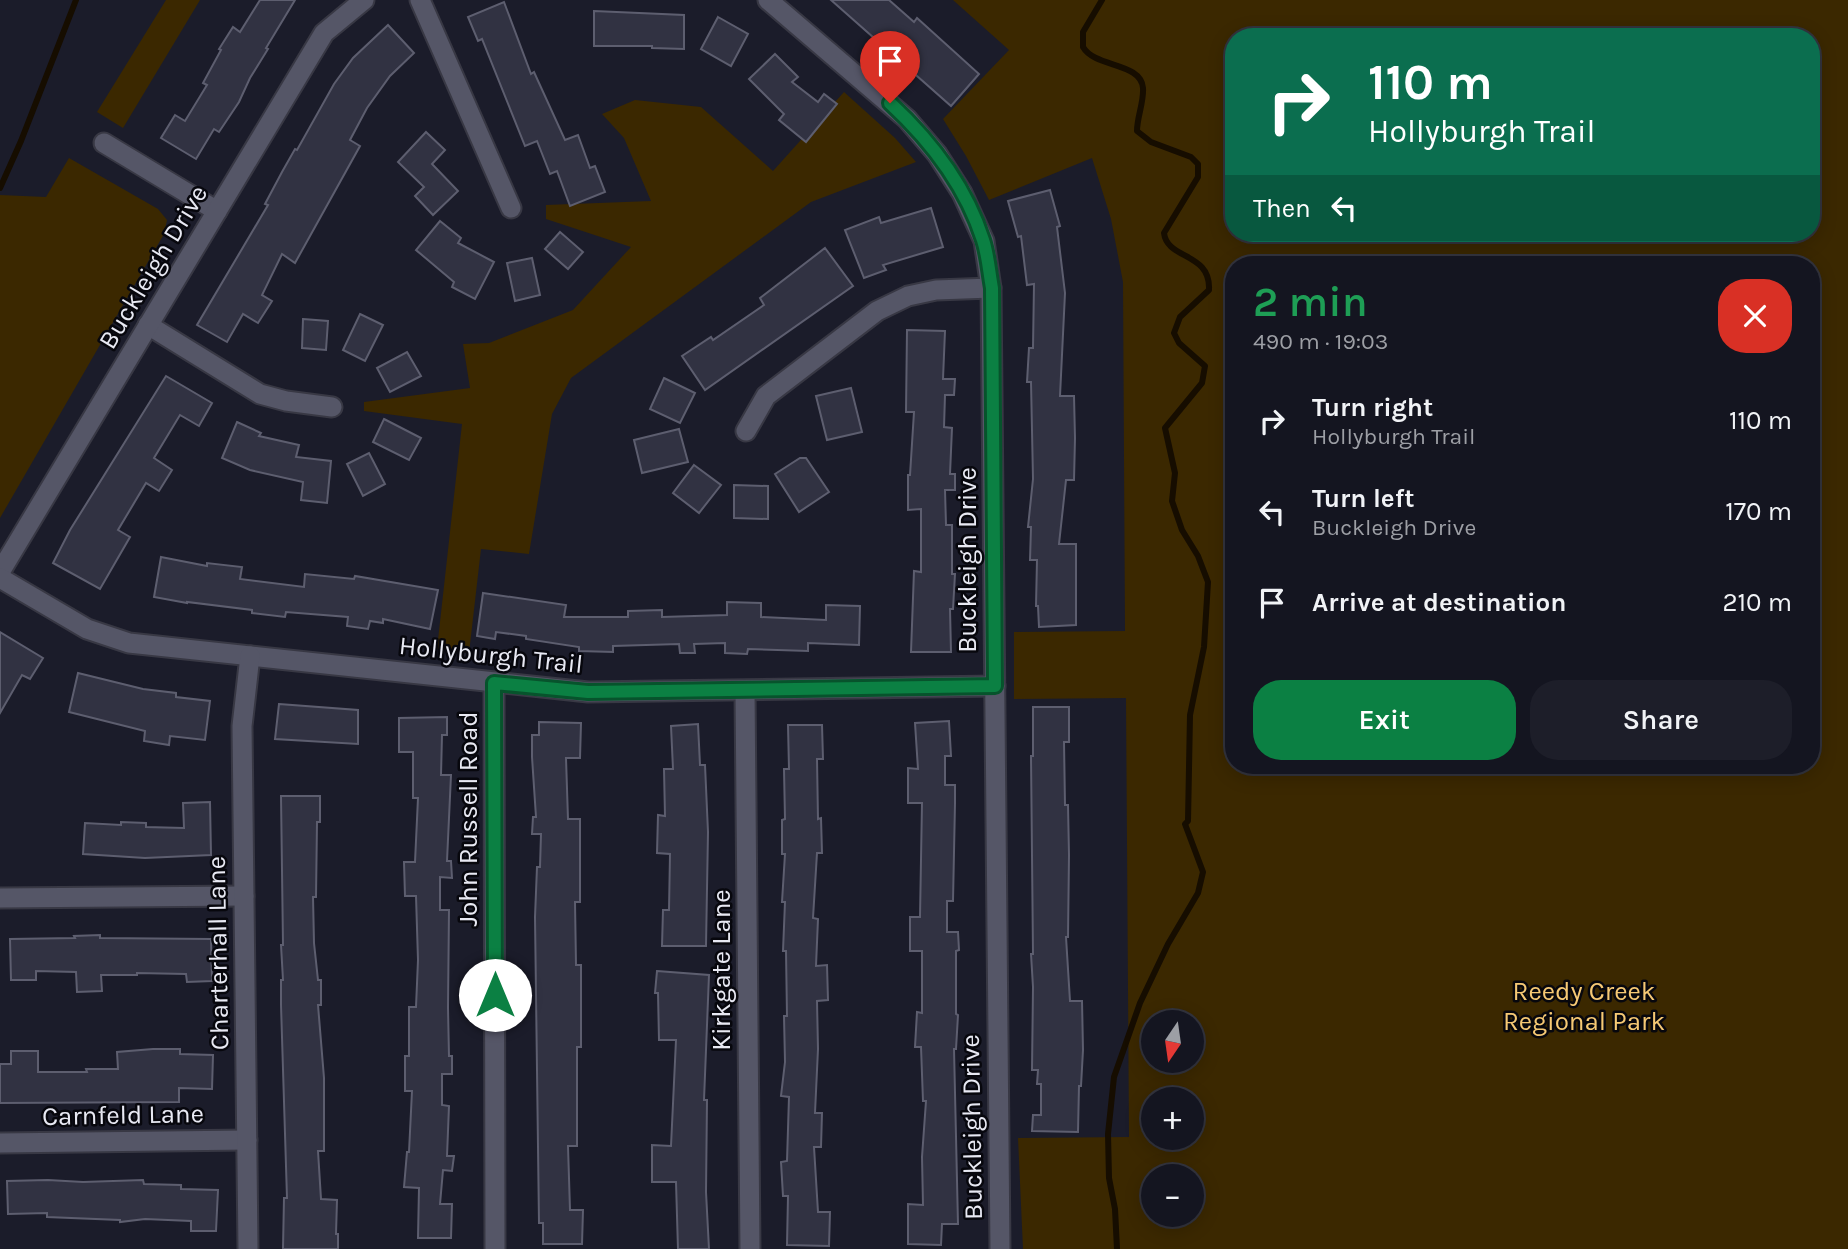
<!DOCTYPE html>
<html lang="en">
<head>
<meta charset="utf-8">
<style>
	:root { --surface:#141520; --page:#1d1e29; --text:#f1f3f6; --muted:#9d9fa5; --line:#33343e; --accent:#0b8043 }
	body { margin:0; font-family:Karla,sans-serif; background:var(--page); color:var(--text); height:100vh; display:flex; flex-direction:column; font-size:26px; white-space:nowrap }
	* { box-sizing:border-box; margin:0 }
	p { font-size:23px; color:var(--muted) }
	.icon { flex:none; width:38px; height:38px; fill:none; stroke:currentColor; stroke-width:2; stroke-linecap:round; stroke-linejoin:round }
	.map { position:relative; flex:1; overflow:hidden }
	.details { position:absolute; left:1225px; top:256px; width:595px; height:518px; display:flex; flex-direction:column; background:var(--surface); border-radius:28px; box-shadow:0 4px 18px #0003,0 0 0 2px var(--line) }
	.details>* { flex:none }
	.top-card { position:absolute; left:1225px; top:28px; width:595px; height:214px; border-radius:28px; box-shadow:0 4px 18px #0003,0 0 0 2px var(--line); background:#0b6e4f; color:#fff; overflow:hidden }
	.needle { width:46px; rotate:193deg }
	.tools { position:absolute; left:1141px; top:1010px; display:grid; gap:14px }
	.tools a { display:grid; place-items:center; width:63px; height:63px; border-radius:50%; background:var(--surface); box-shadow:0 4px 18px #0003,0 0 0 2px var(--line); font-size:35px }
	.pin { position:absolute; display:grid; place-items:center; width:60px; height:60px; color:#fff; margin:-72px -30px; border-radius:50% 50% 50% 0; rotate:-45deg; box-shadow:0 0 7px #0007 }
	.pin .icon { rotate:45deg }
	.me { position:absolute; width:77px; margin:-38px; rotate:0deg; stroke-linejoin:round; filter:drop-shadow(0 0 5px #0008) }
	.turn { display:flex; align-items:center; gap:24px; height:147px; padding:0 28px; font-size:32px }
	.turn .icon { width:91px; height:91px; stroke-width:2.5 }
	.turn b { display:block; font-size:49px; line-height:60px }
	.then { display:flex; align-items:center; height:66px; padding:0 28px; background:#0003; gap:14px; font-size:26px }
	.round { display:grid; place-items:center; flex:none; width:74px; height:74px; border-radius:28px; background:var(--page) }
	.summary { display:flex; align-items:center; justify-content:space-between; height:119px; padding:0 28px }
	h1 { font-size:42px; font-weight:600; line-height:52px; color:#1e9e55 }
	.cta { display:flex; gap:14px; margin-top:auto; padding:14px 28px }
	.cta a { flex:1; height:80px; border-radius:28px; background:var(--accent); color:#fff; font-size:28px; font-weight:600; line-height:80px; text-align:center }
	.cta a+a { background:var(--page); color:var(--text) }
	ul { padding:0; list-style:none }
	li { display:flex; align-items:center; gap:21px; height:91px; padding:0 28px }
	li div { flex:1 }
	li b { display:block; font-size:26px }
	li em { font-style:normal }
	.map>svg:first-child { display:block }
	.green { fill:#3b2800; fill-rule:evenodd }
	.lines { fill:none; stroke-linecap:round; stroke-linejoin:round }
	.stream { stroke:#160d00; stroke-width:6 }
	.building { fill:#313242; stroke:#5d5e6f; stroke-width:2 }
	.minor-casing { stroke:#383844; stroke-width:23 }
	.minor { stroke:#555667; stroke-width:19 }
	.route-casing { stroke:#07532c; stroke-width:18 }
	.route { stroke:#0b8043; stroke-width:12 }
	.labels { text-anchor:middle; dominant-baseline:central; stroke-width:5; stroke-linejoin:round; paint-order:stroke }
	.street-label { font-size:26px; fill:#e8e9f3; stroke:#07070d }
	.park-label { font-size:26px; fill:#f6c974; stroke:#07070d }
</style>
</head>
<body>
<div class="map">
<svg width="1848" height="1249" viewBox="0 0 1848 1249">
	<rect width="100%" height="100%" fill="#1b1c2a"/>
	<g class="green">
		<path d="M 166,0 L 200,0 L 123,128 L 97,112 Z"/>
		<path d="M 953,0 L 1848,0 L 1848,1249 L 1023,1249 L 1018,1138 L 1129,1137 L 1126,698 L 1014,699 L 1014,632 L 1125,631 L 1123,282 L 1111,219 L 1092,158 L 989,200 L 966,156 L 943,119 L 1009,50 ZM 1234,37 L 1811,37 L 1811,233 L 1234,233 ZM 1811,264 L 1811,765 L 1234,765 L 1234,264 ZM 1153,1022 L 1192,1022 L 1192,1060 L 1153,1060 ZM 1192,1099 L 1192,1138 L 1153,1138 L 1153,1099 ZM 1192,1176 L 1192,1214 L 1153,1214 L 1153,1176 Z"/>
		<path d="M 844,92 L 895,138 L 916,162 L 811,202 L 571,378 L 552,414 L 529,554 L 481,549 L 469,653 L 437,649 L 462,424 L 364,411 L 364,402 L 470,388 L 463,344 L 489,343 L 573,310 L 631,247 L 546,219 L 546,205 L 651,201 L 624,138 L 602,114 L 635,100 L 701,107 L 773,171 Z"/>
		<path d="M 69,158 L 158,209 L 167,220 L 164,234 L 0,518 L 0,195 L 46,197 Z"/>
	</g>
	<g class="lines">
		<g class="stream">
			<path d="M 1102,0 L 1083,32 L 1083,47 C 1095,68 1141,62 1143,88 C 1144,102 1137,117 1137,131 L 1151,142 L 1191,157 L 1198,164 L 1198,177 L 1164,233 C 1167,260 1211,252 1209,290 L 1180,317 L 1174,333 L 1179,343 L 1205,366 L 1202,383 L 1165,428 L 1175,473 L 1172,501 L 1182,530 L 1198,556 L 1208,582 L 1204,647 L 1190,715 L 1188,821 L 1185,824 L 1203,872 L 1198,893 L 1168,944 L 1140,1003 L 1114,1077 L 1108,1134 L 1109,1178 L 1115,1209 L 1117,1249"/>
			<path d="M 0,188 L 21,141 L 76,0"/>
		</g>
	</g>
	<g class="building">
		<path d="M 260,0 L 295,0 L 266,48 L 268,49 L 250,78 L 239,102 L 219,132 L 214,129 L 196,159 L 161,138 L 175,115 L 185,121 L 207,85 L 203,83 L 221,50 L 219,49 L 233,27 L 240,32 Z"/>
		<path d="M 831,0 L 889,0 L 914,22 L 917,18 L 979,74 L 951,106 Z"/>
		<path d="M 504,2 L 531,74 L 534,72 L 565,140 L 578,135 L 590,168 L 595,166 L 605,192 L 570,206 L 557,171 L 550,174 L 537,141 L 525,146 L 482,39 L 478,41 L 468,17 Z"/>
		<path d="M 594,11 L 684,15 L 684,49 L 652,48 L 652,46 L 594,46 Z"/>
		<path d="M 718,17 L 748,34 L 731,66 L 701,49 Z"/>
		<path d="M 388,25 L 414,53 L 390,76 L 367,108 L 350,140 L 360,146 L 295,263 L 282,254 L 262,295 L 272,301 L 258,323 L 243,314 L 227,342 L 197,325 L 268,205 L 265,204 L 282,172 L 295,149 L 297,150 L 334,84 L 353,58 Z"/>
		<path d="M 775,54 L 798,77 L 792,82 L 818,102 L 824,94 L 837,104 L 806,142 L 779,120 L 784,114 L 749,79 Z"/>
		<path d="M 426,132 L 445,150 L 432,164 L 458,191 L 433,215 L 415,196 L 424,187 L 398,162 Z"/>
		<path d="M 1050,190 L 1060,226 L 1057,227 L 1065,293 L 1060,396 L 1074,396 L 1075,438 L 1074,480 L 1066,480 L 1059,544 L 1076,544 L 1076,625 L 1039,627 L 1038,606 L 1036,606 L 1037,560 L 1030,560 L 1031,527 L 1028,527 L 1033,479 L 1031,382 L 1027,382 L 1029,348 L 1033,348 L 1034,284 L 1027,285 L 1021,236 L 1018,237 L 1008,201 Z"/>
		<path d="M 931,208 L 943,247 L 883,265 L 886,270 L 864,278 L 845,230 L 879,217 L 881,223 Z"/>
		<path d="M 440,221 L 461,238 L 458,243 L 494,262 L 475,299 L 452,287 L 454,282 L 416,250 Z"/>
		<path d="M 560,232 L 583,252 L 568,269 L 545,249 Z"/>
		<path d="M 825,248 L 853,286 L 705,390 L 682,356 L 711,337 L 713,340 L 764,305 L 760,298 Z"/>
		<path d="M 532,258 L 540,295 L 515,301 L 507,263 Z"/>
		<path d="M 360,314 L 383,325 L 365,361 L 343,350 Z"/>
		<path d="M 303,319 L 328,321 L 326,350 L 302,348 Z"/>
		<path d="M 907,330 L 945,331 L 943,379 L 955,379 L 954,395 L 945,395 L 944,427 L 952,428 L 950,474 L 955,474 L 955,490 L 945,490 L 946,525 L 952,525 L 952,574 L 955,574 L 953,609 L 950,609 L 951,652 L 911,652 L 914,571 L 921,572 L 921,509 L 908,510 L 908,475 L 910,475 L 914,412 L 906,412 Z"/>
		<path d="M 407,352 L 421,376 L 390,392 L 377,368 Z"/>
		<path d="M 166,376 L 212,403 L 199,426 L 180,415 L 154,458 L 172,470 L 159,491 L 146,483 L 118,530 L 130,537 L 100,589 L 53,563 L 70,530 Z"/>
		<path d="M 664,378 L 695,393 L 680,423 L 650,409 Z"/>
		<path d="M 851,388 L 862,432 L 827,440 L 816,396 Z"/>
		<path d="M 384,419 L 421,438 L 409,460 L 373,442 Z"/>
		<path d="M 237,422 L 261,433 L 259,436 L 299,445 L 296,457 L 331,461 L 327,503 L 301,500 L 303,482 L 250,470 L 222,458 Z"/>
		<path d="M 679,429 L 688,462 L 642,473 L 634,440 Z"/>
		<path d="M 369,453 L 385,484 L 363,496 L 347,464 Z"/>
		<path d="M 800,458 L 806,458 L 829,492 L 799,512 L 775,474 Z"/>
		<path d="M 694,465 L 721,485 L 699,513 L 673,493 Z"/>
		<path d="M 734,485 L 768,486 L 768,519 L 734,518 Z"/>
		<path d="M 161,557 L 207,566 L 207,563 L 242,567 L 240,579 L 304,587 L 305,574 L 354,579 L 355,576 L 438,590 L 430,629 L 383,619 L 383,623 L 370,621 L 368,629 L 347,626 L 348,617 L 286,612 L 285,617 L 252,613 L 252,610 L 187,602 L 187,603 L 154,597 Z"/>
		<path d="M 483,593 L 566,605 L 564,617 L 628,617 L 628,611 L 662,610 L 662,617 L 727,615 L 727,602 L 761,603 L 761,617 L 826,620 L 826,605 L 860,606 L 859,645 L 808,643 L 808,651 L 748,649 L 747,654 L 725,653 L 725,643 L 694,644 L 695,653 L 680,653 L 679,644 L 613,646 L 613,652 L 579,651 L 579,647 L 526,639 L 526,636 L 496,632 L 495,639 L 477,636 Z"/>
		<path d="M 0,632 L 43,658 L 30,679 L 22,675 L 0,713 Z"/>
		<path d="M 78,673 L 143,689 L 176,693 L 176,697 L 210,701 L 205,740 L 170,736 L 169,745 L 144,741 L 145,731 L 69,712 Z"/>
		<path d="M 279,704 L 358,710 L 358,744 L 275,739 Z"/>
		<path d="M 1033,707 L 1069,707 L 1069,742 L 1064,742 L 1065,805 L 1068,805 L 1069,855 L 1068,937 L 1066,937 L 1070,1001 L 1082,1001 L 1083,1050 L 1081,1086 L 1079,1086 L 1078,1132 L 1032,1131 L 1033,1115 L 1041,1115 L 1041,1084 L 1037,1084 L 1038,1070 L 1032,1070 L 1033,987 L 1031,954 L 1033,954 L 1031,756 L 1033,756 Z"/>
		<path d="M 447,717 L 447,735 L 442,735 L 441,775 L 451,775 L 447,861 L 451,861 L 452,878 L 440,877 L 440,910 L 449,910 L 448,1008 L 449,1056 L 452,1056 L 452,1074 L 442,1074 L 442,1105 L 449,1106 L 447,1156 L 454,1156 L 452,1171 L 443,1170 L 440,1204 L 452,1204 L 451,1238 L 418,1238 L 419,1188 L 404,1187 L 407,1152 L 409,1152 L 412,1091 L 405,1091 L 405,1056 L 409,1056 L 409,1007 L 416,1007 L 418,960 L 416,896 L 405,896 L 404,862 L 415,862 L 418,798 L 413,798 L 413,752 L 399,752 L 399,718 Z"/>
		<path d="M 949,721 L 951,756 L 945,756 L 945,785 L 955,785 L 955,803 L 953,901 L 947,901 L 947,932 L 958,932 L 959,950 L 956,951 L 956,1014 L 958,1015 L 956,1049 L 954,1049 L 958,1224 L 942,1224 L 941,1245 L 908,1244 L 908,1204 L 923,1205 L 922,1157 L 926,1101 L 923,1101 L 921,1047 L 915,1047 L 917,1012 L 922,1013 L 922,951 L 910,951 L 910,917 L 920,917 L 922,803 L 908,803 L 908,768 L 918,769 L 915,723 Z"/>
		<path d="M 539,722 L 581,723 L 580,758 L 566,758 L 568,819 L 580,819 L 580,902 L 575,902 L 576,965 L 581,965 L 581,1047 L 577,1047 L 577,1146 L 568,1146 L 570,1210 L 583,1210 L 582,1244 L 543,1244 L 543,1223 L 539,1223 L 535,917 L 537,867 L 540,867 L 541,834 L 532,834 L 533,817 L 536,817 L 532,757 L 532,735 L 539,735 Z"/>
		<path d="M 698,724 L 700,765 L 705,765 L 708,832 L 706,946 L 662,946 L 663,910 L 669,910 L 670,854 L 657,853 L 658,815 L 665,816 L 664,769 L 673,769 L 671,726 Z"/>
		<path d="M 788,725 L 822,725 L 823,759 L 817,759 L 818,819 L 821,818 L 822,853 L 817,853 L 813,918 L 818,919 L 816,966 L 827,965 L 828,1000 L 817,1001 L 818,1049 L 815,1113 L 822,1113 L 821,1147 L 814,1147 L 818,1212 L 830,1212 L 829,1246 L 787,1245 L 788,1196 L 783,1196 L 781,1162 L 787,1161 L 789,1097 L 781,1096 L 785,1062 L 784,1016 L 787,1016 L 786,951 L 783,951 L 785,902 L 782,902 L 785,854 L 782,854 L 782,820 L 785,819 L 784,769 L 789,769 Z"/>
		<path d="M 281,796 L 320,796 L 320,822 L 317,822 L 316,897 L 313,897 L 314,943 L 318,980 L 321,980 L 321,1005 L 318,1005 L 324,1078 L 324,1151 L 318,1151 L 321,1199 L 337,1200 L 336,1234 L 338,1234 L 338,1249 L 283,1249 L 284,1198 L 287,1198 L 281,1005 L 281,980 L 283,980 L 281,945 L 283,945 Z"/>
		<path d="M 210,802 L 211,855 L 145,858 L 83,854 L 85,823 L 121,825 L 121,822 L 146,823 L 146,827 L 184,828 L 183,803 Z"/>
		<path d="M 100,935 L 100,938 L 211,939 L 212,981 L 187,982 L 186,974 L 137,973 L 137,975 L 101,975 L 102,991 L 77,992 L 76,972 L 36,971 L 36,980 L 11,980 L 10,939 L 75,938 L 74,936 Z"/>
		<path d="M 657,971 L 709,975 L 704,1100 L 707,1100 L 706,1192 L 709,1249 L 678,1249 L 676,1182 L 652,1182 L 652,1145 L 671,1146 L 676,1040 L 659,1040 L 658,993 L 655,993 Z"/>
		<path d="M 153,1049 L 180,1049 L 180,1054 L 213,1055 L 212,1089 L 179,1088 L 179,1102 L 0,1103 L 0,1064 L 11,1064 L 11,1051 L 38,1051 L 38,1072 L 87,1072 L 86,1069 L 118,1069 L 117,1052 Z"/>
		<path d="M 48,1180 L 83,1182 L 143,1180 L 144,1184 L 181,1185 L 181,1189 L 218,1190 L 216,1231 L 191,1231 L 191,1221 L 145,1219 L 120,1222 L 120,1220 L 47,1217 L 47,1213 L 8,1214 L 7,1181 Z"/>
	</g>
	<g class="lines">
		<g class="minor-casing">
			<g id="minor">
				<path d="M 420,0 L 511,208"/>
				<path d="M 768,0 L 907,119 L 937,154 L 962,193 L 984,241 L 991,288 L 1000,1249"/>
				<path d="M 104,143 L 217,211"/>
				<path d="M 148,325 L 260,394 L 286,401 L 332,407"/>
				<path d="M 746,431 L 766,396 L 877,311 L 908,296 L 936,290 L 991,288"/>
				<path d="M 0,572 L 324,33 L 364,0"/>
				<path d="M 0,578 L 87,629 L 129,643 L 588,692 L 995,686"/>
				<path d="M 494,683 L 495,1249"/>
				<path d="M 745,691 L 750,1249"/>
				<path d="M 0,898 L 244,896"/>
				<path d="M 0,1143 L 247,1140"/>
				<path d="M 248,1249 L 242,726 L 250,656"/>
			</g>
		</g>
		<use href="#minor" class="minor"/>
	</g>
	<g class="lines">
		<g class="route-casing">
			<path id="route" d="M 495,995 L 494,683 L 588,692 L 995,686 L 992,288 C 989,272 988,255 983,240 C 966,187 930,140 890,103"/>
		</g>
		<use href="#route" class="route"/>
	</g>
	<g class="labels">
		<g class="street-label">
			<text transform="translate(153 267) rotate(-59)">Buckleigh Drive</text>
			<text transform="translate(967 560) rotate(-90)">Buckleigh Drive</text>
			<text transform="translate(491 655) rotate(6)">Hollyburgh Trail</text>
			<text transform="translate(468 819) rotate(-90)">John Russell Road</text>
			<text transform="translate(218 953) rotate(-91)">Charterhall Lane</text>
			<text transform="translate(721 970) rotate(-90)">Kirkgate Lane</text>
			<text transform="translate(123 1115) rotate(-1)">Carnfeld Lane</text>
			<text transform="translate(972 1127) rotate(-91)">Buckleigh Drive</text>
		</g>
		<g class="park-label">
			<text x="1584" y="991">Reedy Creek<tspan x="1584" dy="30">Regional Park</tspan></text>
		</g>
	</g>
</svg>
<div class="tools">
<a><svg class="needle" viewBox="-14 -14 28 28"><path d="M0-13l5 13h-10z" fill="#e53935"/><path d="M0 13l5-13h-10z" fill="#9d9fa5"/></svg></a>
<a>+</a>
<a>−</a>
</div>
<div class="pin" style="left:890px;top:103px;background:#d93025"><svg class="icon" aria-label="arrive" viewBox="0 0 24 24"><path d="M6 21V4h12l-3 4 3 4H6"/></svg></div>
<svg class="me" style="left:495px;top:995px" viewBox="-20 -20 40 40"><circle r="19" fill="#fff"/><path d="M0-13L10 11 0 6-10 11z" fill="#0b8043"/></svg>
<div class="top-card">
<div class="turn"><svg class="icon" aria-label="right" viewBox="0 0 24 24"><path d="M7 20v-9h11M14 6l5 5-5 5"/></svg><div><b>110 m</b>Hollyburgh Trail</div></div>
<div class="then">Then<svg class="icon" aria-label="left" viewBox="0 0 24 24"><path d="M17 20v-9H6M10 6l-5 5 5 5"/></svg></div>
</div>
<section class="details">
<div class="summary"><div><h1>2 min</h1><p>490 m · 19:03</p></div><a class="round" style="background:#d93025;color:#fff"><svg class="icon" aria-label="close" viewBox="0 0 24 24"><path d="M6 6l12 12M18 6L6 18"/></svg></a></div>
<ul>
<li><svg class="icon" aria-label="right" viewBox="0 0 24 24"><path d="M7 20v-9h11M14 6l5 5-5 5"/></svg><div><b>Turn right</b><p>Hollyburgh Trail</p></div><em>110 m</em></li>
<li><svg class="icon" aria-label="left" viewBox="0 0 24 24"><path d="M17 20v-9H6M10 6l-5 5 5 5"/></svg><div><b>Turn left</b><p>Buckleigh Drive</p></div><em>170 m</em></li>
<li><svg class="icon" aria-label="arrive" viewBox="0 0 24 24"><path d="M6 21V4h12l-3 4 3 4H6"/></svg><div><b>Arrive at destination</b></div><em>210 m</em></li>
</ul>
<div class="cta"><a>Exit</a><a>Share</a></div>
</section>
</div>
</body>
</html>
